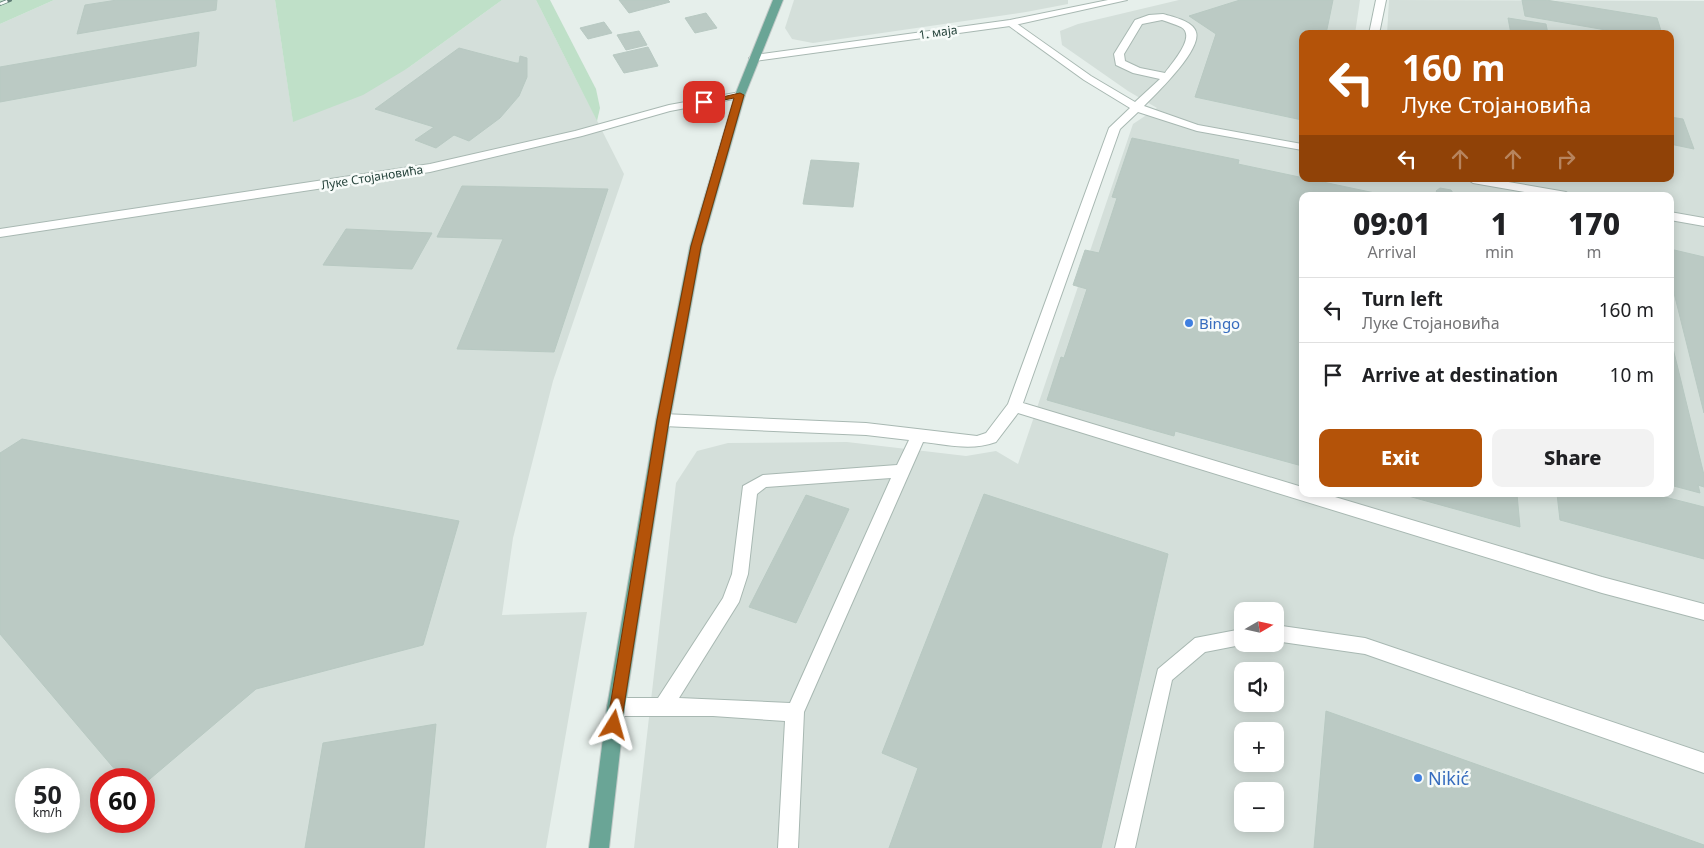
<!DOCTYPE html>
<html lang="en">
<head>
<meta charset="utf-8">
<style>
	:root { --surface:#fff; --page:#f2f2f2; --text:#202124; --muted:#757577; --line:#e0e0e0; --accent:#b45309 }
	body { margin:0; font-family:"Noto Sans",sans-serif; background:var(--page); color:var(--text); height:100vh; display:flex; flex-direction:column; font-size:19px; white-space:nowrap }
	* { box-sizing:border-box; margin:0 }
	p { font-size:16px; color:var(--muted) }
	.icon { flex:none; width:28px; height:28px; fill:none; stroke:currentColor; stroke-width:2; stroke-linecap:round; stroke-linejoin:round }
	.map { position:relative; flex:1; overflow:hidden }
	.sheet { position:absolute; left:1299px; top:192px; width:375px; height:305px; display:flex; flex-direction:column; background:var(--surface); border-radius:10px; box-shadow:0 2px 12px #0003 }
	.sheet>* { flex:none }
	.banner { position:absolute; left:1299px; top:30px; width:375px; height:152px; border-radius:10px; box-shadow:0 2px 12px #0003; background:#b45309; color:#fff; overflow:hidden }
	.needle { width:32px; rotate:81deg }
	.controls { position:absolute; left:1234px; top:602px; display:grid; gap:10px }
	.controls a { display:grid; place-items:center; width:50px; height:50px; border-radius:10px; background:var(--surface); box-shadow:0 2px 12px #0003; font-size:25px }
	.speed { position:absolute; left:15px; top:768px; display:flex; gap:10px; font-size:25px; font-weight:700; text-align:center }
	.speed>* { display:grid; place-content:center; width:65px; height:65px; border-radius:50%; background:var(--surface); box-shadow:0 2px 12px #0003; line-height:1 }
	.speed small { font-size:12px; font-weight:400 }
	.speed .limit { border:8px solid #d22; background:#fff; color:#111 }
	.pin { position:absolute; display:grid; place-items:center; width:42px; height:42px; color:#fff; margin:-21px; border-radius:10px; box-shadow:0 2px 8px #0006 }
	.me { position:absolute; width:55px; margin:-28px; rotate:8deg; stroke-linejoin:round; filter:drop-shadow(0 0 4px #0008) }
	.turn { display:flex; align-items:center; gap:18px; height:105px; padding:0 20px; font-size:22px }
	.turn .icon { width:65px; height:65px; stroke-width:2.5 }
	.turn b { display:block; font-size:35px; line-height:42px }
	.lanes { display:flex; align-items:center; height:48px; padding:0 20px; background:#0003; justify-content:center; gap:25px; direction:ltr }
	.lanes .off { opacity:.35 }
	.eta { display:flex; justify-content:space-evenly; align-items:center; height:85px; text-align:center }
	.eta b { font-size:30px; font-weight:800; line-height:35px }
	.action { display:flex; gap:10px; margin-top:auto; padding:10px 20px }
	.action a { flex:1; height:58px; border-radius:10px; background:var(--accent); color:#fff; font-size:20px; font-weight:800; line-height:58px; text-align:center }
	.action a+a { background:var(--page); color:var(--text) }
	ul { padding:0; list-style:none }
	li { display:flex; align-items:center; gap:15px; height:65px; padding:0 20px; border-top:1px solid var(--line) }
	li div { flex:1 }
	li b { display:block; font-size:19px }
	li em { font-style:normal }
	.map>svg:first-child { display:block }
	.built { fill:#d4dfda; fill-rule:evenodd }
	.green { fill:#bfe0c8 }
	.building { fill:#bbcac4; stroke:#b8c9c2 }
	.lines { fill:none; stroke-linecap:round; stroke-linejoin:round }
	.lane-casing { stroke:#a8b8b2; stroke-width:2 }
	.street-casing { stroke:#a8b8b2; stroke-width:2 }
	.primary-casing { stroke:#c2cac8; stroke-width:2 }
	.lane { fill:#fff; fill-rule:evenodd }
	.street { fill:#fff; fill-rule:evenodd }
	.primary { fill:#6aa596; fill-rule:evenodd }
	.rail-casing { stroke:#5f7d75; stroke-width:4 }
	.rail { stroke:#f7fbf9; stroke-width:2.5; stroke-dasharray:8; stroke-linecap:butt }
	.route { fill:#b45309; stroke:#753606 }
	.shop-dot { fill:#3f7fe0; stroke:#f7fbf9; stroke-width:2 }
	.labels { text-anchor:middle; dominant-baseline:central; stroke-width:5; stroke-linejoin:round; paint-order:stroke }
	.far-street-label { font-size:12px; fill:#24423a; stroke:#f7fbf9 }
	.shop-label { font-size:15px; fill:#366cbe; stroke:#f7fbf9; text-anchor:start }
	.near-shop-label { font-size:18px; fill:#366cbe; stroke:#f7fbf9; text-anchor:start }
</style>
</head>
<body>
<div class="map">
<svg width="1704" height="848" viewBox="0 0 1704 848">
	<rect width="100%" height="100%" fill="#e6efeb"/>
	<g class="built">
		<path d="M 54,0 L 275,0 L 293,121 L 408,68 L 502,0 L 536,0 L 624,174 L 553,381 L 513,538 L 502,615 L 587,612 L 546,848 L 0,848 L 0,24 ZM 26,779 L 69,779 L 69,821 L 26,821 ZM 101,779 L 144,779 L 144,821 L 101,821 Z"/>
		<path d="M 794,0 L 1068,0 L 1068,4 L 1026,12 L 813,43 L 792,39 L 785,28 Z"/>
		<path d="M 1179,0 L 1360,0 L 1355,34 L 1302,34 L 1302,179 L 1670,179 L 1670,34 L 1387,34 L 1389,0 L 1704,1 L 1704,848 L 634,848 L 676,483 L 697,451 L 728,443 L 847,442 L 966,456 L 996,451 L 1018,464 L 1133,124 L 1157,108 L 1128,91 L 1062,45 L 1060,31 L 1078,24 ZM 1302,196 L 1670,196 L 1670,494 L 1302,494 ZM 1242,611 L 1275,611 L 1275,644 L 1242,644 ZM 1242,671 L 1275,671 L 1275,704 L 1242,704 ZM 1242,731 L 1275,731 L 1275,764 L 1242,764 ZM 1242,791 L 1275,791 L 1275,824 L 1242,824 Z"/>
	</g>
	<g class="green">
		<path d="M 0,0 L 54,0 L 0,24 Z"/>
		<path d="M 275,0 L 502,0 L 408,68 L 363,95 L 293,122 Z"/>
		<path d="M 536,0 L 550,0 L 596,89 L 600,108 L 597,121 Z"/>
	</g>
	<g class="building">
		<path d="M 117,0 L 217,0 L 216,10 L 77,34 L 85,5 Z"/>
		<path d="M 619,0 L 668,0 L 670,2 L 629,13 Z"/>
		<path d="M 1240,0 L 1333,0 L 1326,34 L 1302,34 L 1302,120 L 1195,97 L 1216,34 L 1189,16 Z"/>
		<path d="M 1522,0 L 1546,0 L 1657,18 L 1662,34 L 1629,34 L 1525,16 Z"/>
		<path d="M 706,13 L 717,28 L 695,33 L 685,18 Z"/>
		<path d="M 1508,18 L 1546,24 L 1548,34 L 1511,34 Z"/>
		<path d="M 604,22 L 612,33 L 588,39 L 580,28 Z"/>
		<path d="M 639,31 L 647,45 L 626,50 L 617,35 Z"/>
		<path d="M 199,32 L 196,66 L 0,102 L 0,67 Z"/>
		<path d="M 648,47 L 658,66 L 624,73 L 613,55 Z"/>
		<path d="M 459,48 L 516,63 L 519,63 L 520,56 L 527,58 L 527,77 L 519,96 L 500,118 L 469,141 L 454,135 L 436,148 L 415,140 L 434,127 L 375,109 Z"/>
		<path d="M 1670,117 L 1683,119 L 1694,149 L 1670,144 Z"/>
		<path d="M 1132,138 L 1239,160 L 1238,164 L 1389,196 L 1302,196 L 1302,466 L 1175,431 L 1174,436 L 1047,400 L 1061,357 L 1064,358 L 1087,289 L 1073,285 L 1085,250 L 1099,253 L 1117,198 L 1112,197 Z"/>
		<path d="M 811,160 L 859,163 L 853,207 L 803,204 Z"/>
		<path d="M 462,186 L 608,189 L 554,352 L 457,349 L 503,239 L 437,237 Z"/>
		<path d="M 1440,188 L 1451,190 L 1455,196 L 1440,196 L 1436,191 Z"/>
		<path d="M 346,229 L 432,233 L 412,269 L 323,265 Z"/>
		<path d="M 1670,249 L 1704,257 L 1704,413 L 1670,277 Z"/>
		<path d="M 1670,336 L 1704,475 L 1704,487 L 1698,485 L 1700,493 L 1670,485 Z"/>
		<path d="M 22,439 L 459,521 L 423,645 L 256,689 L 144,784 L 144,779 L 123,779 L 0,634 L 0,453 Z"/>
		<path d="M 984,494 L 1168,554 L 1101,848 L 889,848 L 918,768 L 882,753 Z"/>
		<path d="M 1401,494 L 1517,494 L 1520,527 Z"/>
		<path d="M 1557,494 L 1653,494 L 1704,507 L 1704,559 L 1560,520 Z"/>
		<path d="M 806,495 L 849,509 L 796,623 L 749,607 Z"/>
		<path d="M 1326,711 L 1704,845 L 1704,848 L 1314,848 Z"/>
		<path d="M 436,724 L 424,848 L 305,848 L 323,743 Z"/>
	</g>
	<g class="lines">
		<g class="lane-casing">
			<g id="lane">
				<path d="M 1376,0 L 1386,0 L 1379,34 L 1369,34 Z"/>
				<path d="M 1163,14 C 1173,17 1193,21 1196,32 C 1202,50 1156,94 1144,106 L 1198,125 L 1302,144 L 1302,150 L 1197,131 L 1138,112 L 1120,129 L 1023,403 L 1302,487 L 1302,494 L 1325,494 L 1602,577 L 1704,604 L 1704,620 L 1602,593 L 1018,413 L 996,442 C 971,451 950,445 923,442 L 804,712 L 798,848 L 778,848 L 785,721 L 713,716 L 616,716 L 609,713 L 607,707 L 609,701 L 616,698 L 658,698 L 723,598 L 732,574 L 743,486 L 763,475 L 897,465 L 909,440 L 866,435 L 663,426 L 658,424 L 656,420 L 658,416 L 663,414 L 866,423 L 977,436 L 986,433 L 1008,404 L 1109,128 L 1130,108 L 1084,80 L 1005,23 L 1013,21 L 1091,76 L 1135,102 L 1160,79 L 1133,73 L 1116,65 L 1114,54 L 1135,20 L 1149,15 ZM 1162,20 C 1168,22 1175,24 1181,27 C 1197,36 1172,63 1165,73 L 1140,68 L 1125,61 L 1124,54 L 1142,24 ZM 891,478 L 790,703 L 679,698 L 739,602 L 748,574 L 757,494 L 766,487 Z"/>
				<path d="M 1467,179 L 1491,179 L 1566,192 L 1572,196 L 1547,196 L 1473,183 Z"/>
				<path d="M 1670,212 L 1704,218 L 1704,226 L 1670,220 Z"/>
				<path d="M 1275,625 L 1365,638 L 1704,753 L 1704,773 L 1365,654 L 1275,641 Z"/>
				<path d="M 1242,629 L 1242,644 L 1246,644 L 1205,652 L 1172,680 L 1135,848 L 1115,848 L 1158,669 L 1195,638 Z"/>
			</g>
		</g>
		<g class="street-casing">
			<g id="street">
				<path d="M 1108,0 L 1127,0 L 1010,26 L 754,61 L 749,58 L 754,55 L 1010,20 Z"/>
				<path d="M 740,92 L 745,95 L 744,97 L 670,111 L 582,136 L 430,172 L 0,237 L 0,229 L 430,164 L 575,131 L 669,105 Z"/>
			</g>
		</g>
		<g class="primary-casing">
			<path id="primary" d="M 773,0 L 783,0 L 745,95 L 702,246 L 670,420 L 625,707 L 609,848 L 589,848 L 607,707 L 656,420 L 690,246 L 735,95 Z"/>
		</g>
		<use href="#lane" class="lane"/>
		<use href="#street" class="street"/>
		<use href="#primary" class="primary"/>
		<g class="rail-casing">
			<path id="rail" d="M 0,4 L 10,0"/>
		</g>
		<use href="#rail" class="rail"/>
	</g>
	<path class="route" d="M 740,93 L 744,95 L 701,246 L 669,420 L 621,725 L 619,730 L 614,732 L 609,730 L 607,725 L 657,420 L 691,246 L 734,98 L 704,104 L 700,102 Z"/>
	<g class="shop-dot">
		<circle cx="1189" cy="323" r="5"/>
		<circle cx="1418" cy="778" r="5"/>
	</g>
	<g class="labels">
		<g class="far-street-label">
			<text transform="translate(938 32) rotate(-8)">1. маја</text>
			<text transform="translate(372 177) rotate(-9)">Луке Стојановића</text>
		</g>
		<g class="shop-label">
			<text x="1199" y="323">Bingo</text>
		</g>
		<g class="near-shop-label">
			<text x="1428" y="778">Nikić</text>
		</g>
	</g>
</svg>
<div class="controls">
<a><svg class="needle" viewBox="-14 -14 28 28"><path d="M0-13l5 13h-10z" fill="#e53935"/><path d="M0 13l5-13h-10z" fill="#757577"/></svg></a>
<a><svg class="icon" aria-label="sound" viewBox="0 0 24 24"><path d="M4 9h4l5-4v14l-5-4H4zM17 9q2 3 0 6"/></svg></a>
<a>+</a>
<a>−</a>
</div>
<div class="speed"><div>50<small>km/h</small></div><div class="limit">60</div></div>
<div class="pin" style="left:704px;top:102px;background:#d93025"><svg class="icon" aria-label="arrive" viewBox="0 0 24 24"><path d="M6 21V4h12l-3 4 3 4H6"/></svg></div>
<svg class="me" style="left:614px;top:725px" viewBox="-20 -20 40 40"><path d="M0-17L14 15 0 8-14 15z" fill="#b45309" stroke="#fff" stroke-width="4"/></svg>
<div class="banner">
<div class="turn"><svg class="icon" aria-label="left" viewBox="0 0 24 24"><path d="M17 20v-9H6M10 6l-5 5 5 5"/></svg><div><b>160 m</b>Луке Стојановића</div></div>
<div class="lanes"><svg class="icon" aria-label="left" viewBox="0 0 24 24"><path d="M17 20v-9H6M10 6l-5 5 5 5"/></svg><svg class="icon off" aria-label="ahead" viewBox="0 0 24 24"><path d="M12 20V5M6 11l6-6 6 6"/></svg><svg class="icon off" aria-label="ahead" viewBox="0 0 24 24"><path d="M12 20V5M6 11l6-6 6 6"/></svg><svg class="icon off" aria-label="right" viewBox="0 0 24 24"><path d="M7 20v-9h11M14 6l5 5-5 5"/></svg></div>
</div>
<section class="sheet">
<div class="eta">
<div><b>09:01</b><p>Arrival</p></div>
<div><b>1</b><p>min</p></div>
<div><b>170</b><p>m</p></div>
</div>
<ul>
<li><svg class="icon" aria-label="left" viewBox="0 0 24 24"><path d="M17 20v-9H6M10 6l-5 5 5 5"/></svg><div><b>Turn left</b><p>Луке Стојановића</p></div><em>160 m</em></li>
<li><svg class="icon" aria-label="arrive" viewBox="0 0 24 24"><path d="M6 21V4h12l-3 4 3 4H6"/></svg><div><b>Arrive at destination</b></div><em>10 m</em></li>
</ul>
<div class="action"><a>Exit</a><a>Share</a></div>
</section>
</div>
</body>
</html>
